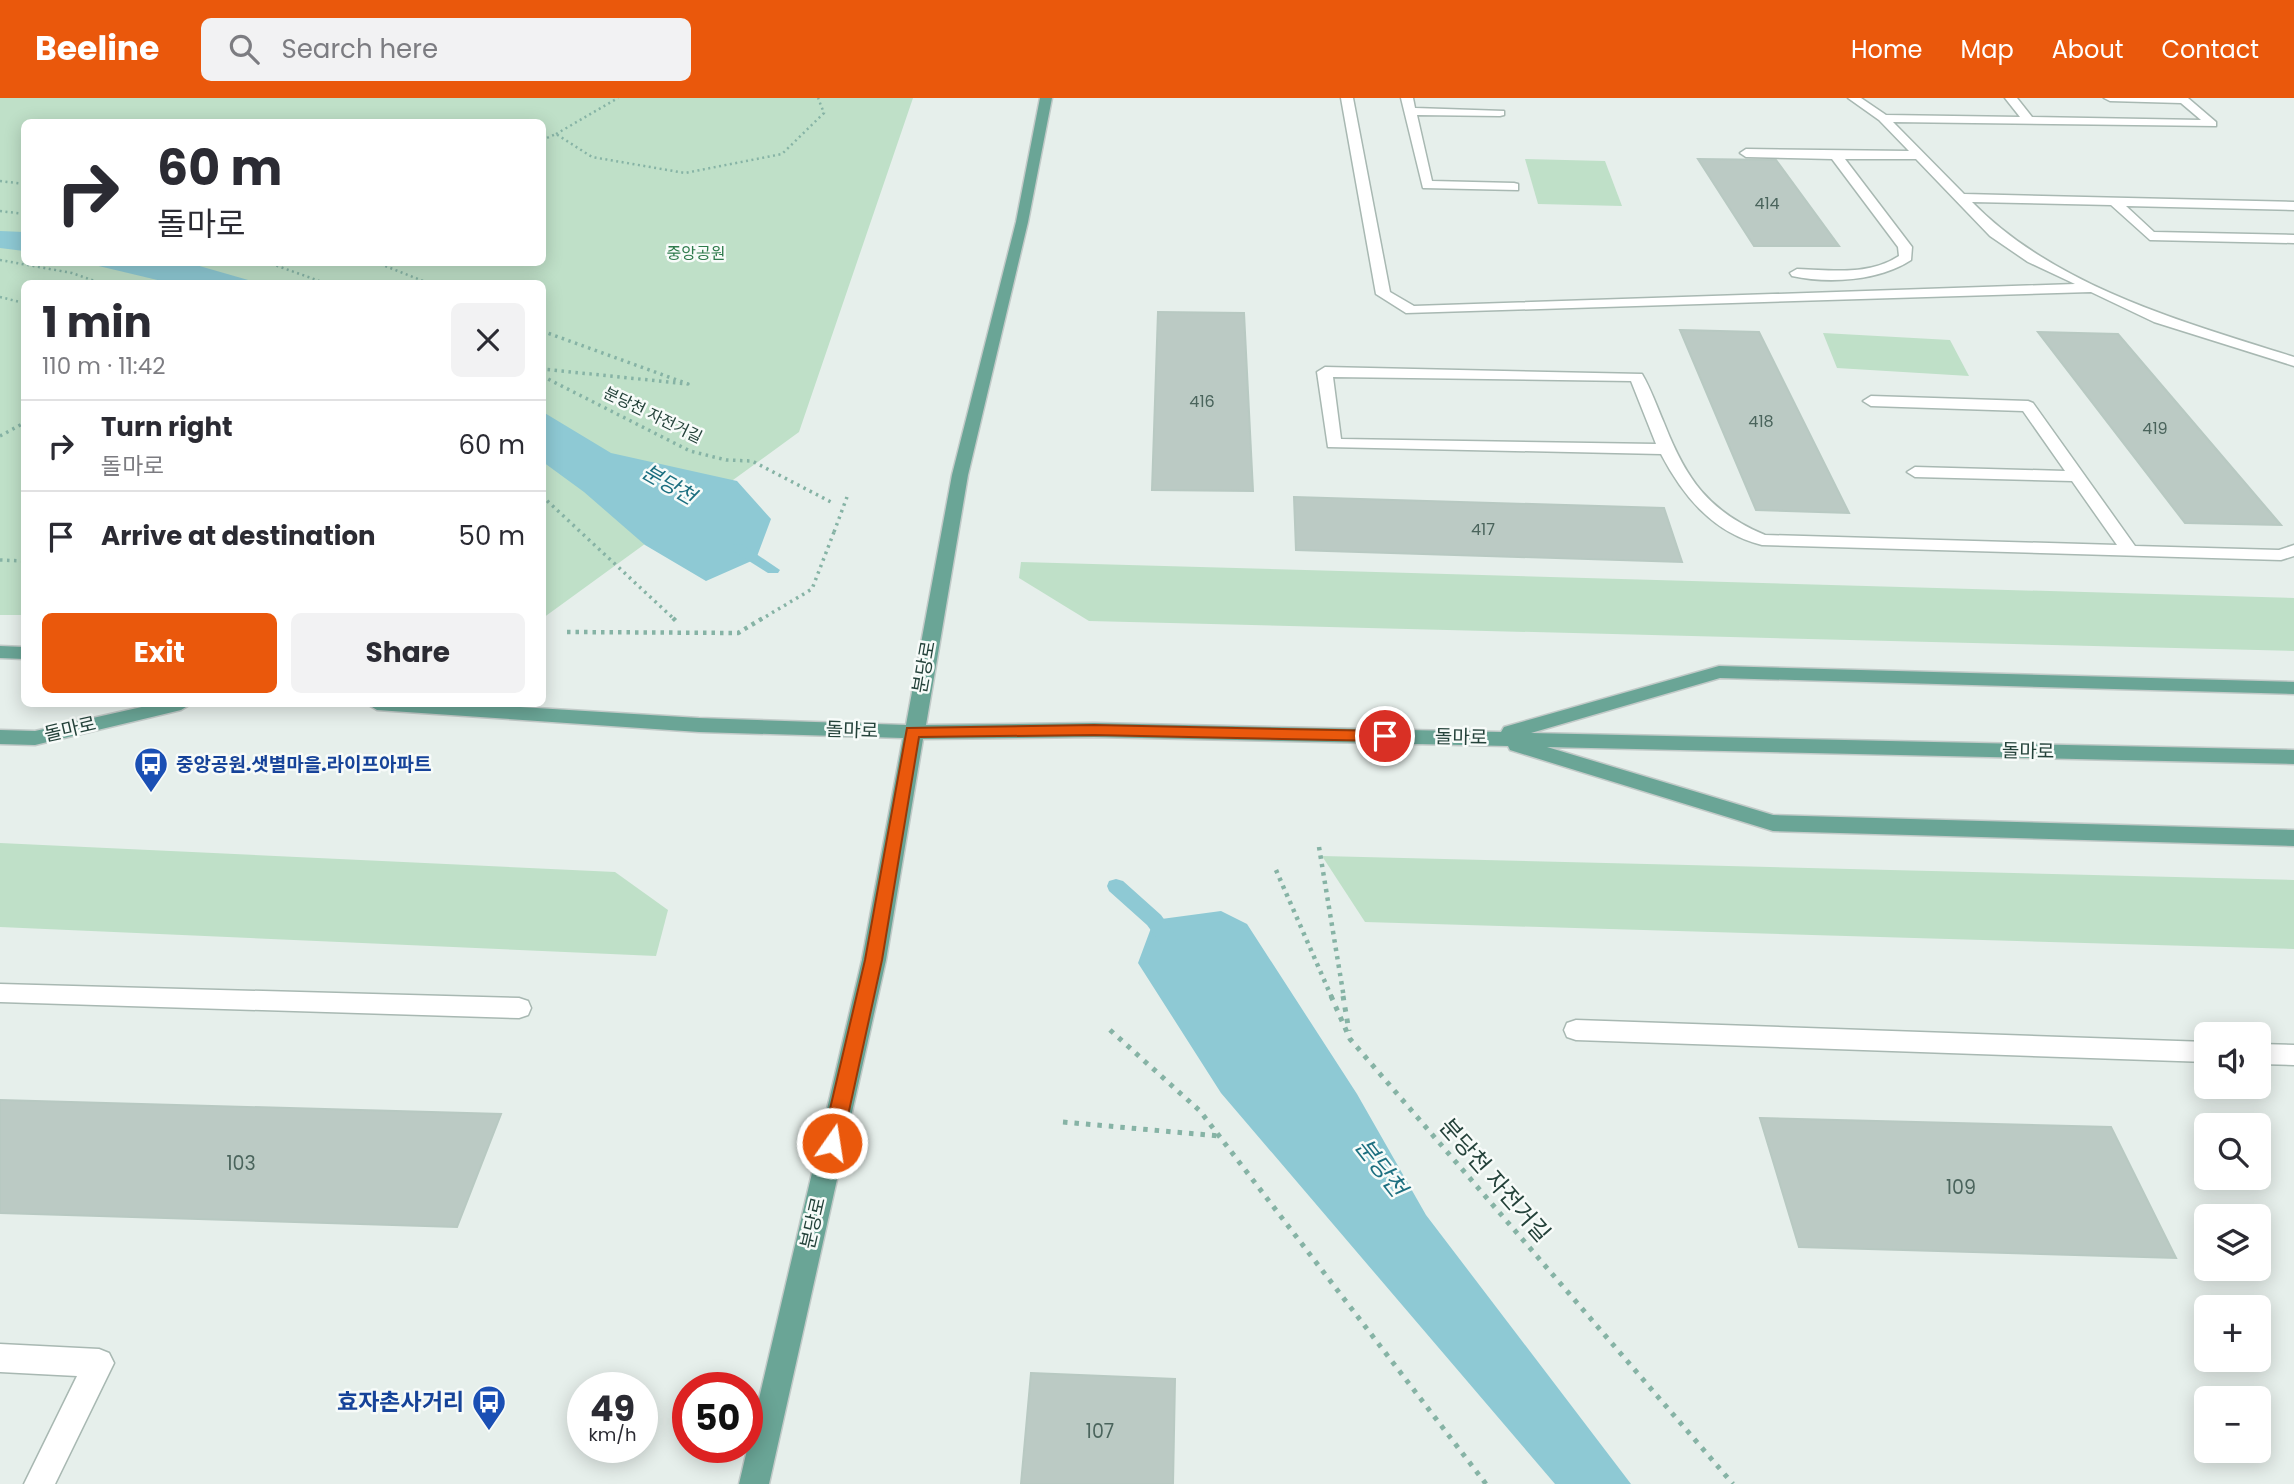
<!DOCTYPE html>
<html lang="en">
<head>
<meta charset="utf-8">
<style>
	:root { --surface:#fff; --page:#f2f2f3; --text:#2b2b33; --muted:#7c7c81; --line:#e1e1e2; --accent:#ea580c }
	body { margin:0; font-family:Poppins,"Noto Sans KR",sans-serif; background:var(--page); color:var(--text); height:100vh; display:flex; flex-direction:column; font-size:26px; white-space:nowrap }
	* { box-sizing:border-box; margin:0 }
	p { font-size:23px; color:var(--muted) }
	.icon { flex:none; width:38px; height:38px; fill:none; stroke:currentColor; stroke-width:2; stroke-linecap:round; stroke-linejoin:round }
	.map { position:relative; flex:1; overflow:hidden }
	.panel { position:absolute; left:21px; top:182px; width:525px; height:427px; display:flex; flex-direction:column; background:var(--surface); border-radius:10px; box-shadow:0 4px 18px #0003 }
	.panel>* { flex:none }
	.top-card { position:absolute; left:21px; top:21px; width:525px; height:147px; border-radius:10px; box-shadow:0 4px 18px #0003; background:#fff; color:var(--text); overflow:hidden }
	.tools { position:absolute; left:2194px; top:924px; display:grid; gap:14px }
	.tools a { display:grid; place-items:center; width:77px; height:77px; border-radius:10px; background:var(--surface); box-shadow:0 4px 18px #0003; font-size:35px }
	.speed { position:absolute; left:567px; top:1274px; display:flex; gap:14px; font-size:35px; font-weight:700; text-align:center }
	.speed>* { display:grid; place-content:center; width:91px; height:91px; border-radius:50%; background:var(--surface); box-shadow:0 4px 18px #0003; line-height:1 }
	.speed small { font-size:18px; font-weight:400 }
	.speed .limit { border:10px solid #d22; background:#fff; color:#111 }
	.pin { position:absolute; display:grid; place-items:center; width:60px; height:60px; color:#fff; margin:-30px; border:4px solid #fff; border-radius:50%; box-shadow:0 2px 7px #0007 }
	.me { position:absolute; width:77px; margin:-38px; rotate:13deg; stroke-linejoin:round; filter:drop-shadow(0 0 5px #0008) }
	.turn { display:flex; align-items:center; gap:24px; height:147px; padding:0 21px; font-size:32px }
	.turn .icon { width:91px; height:91px; stroke-width:2.5 }
	.turn b { display:block; font-size:49px; line-height:60px }
	.round { display:grid; place-items:center; flex:none; width:74px; height:74px; border-radius:10px; background:var(--page) }
	.head { display:flex; align-items:center; justify-content:space-between; height:119px; padding:0 21px }
	h1 { font-size:42px; font-weight:700; line-height:52px }
	.cta { display:flex; gap:14px; margin-top:auto; padding:14px 21px }
	.cta a { flex:1; height:80px; border-radius:10px; background:var(--accent); color:#fff; font-size:28px; font-weight:700; line-height:80px; text-align:center }
	.cta a+a { background:var(--page); color:var(--text) }
	ul { padding:0; list-style:none }
	li { display:flex; align-items:center; gap:21px; height:91px; padding:0 21px; border-top:2px solid var(--line) }
	li div { flex:1 }
	li b { display:block; font-size:26px }
	li em { font-style:normal }
	header { display:flex; align-items:center; gap:42px; box-sizing:border-box; height:98px; padding:0 35px; background:var(--accent); color:#fff }
	header strong { font-size:33px }
	nav { display:flex; gap:38px; margin-inline-start:auto; font-size:24px }
	.search { width:490px; height:63px; background:var(--page); display:flex; align-items:center; gap:18px; box-sizing:border-box; padding:0 24px; border-radius:10px; color:var(--muted); font-size:26px }
	.map>svg:first-child { display:block }
	.green { fill:#bfe0c8; fill-rule:evenodd }
	.water { fill:#8ec9d4 }
	.lines { fill:none; stroke-linecap:round; stroke-linejoin:round }
	.stream { fill:#8ec9d4; fill-rule:evenodd }
	.building { fill:#bbcac4; stroke:#b8c9c2; stroke-width:2 }
	.minor-casing { stroke:#a8b8b2; stroke-width:3 }
	.major-casing { stroke:#c2cac8; stroke-width:3 }
	.path-far3 { stroke:#86b3a5; stroke-width:2.5; stroke-dasharray:2 3.5; stroke-linecap:butt }
	.path-far2 { stroke:#86b3a5; stroke-width:3.5; stroke-dasharray:2.5 4.5; stroke-linecap:butt }
	.path-far1 { stroke:#86b3a5; stroke-width:4.5; stroke-dasharray:3.5 5; stroke-linecap:butt }
	.path { stroke:#86b3a5; stroke-width:5; stroke-dasharray:4.5 7; stroke-linecap:butt }
	.minor { fill:#fff; fill-rule:evenodd }
	.major { fill:#6aa596; fill-rule:evenodd }
	.path-bridge { stroke:#86b3a5; stroke-width:3.5; stroke-dasharray:2.5 4.5; stroke-linecap:butt }
	.route { fill:#ea580c; stroke:#983908; stroke-width:2 }
	.labels { text-anchor:middle; dominant-baseline:central; stroke-width:5; stroke-linejoin:round; paint-order:stroke }
	.number-label { font-size:16px; fill:#4a645c }
	.far-park-label { font-size:16px; fill:#2d7a4b; stroke:#f7fbf9 }
	.far-street-label { font-size:16px; fill:#24423a; stroke:#f7fbf9 }
	.street-label { font-size:19px; fill:#24423a; stroke:#f7fbf9 }
	.transit-label { font-size:19px; font-weight:bold; fill:#164399; stroke:#f7fbf9; text-anchor:start }
	.near-number-label { font-size:19px; fill:#4a645c }
	.water-label { font-size:21px; font-style:italic; fill:#1c6f80; stroke:#f7fbf9 }
	.near-street-label { font-size:23px; fill:#24423a; stroke:#f7fbf9 }
	.near-transit-label { font-size:23px; font-weight:bold; fill:#164399; stroke:#f7fbf9; text-anchor:end }
	.near-water-label { font-size:24px; font-style:italic; fill:#1c6f80; stroke:#f7fbf9 }
</style>
</head>
<body>
<header>
<strong>Beeline</strong>
<div class="search"><svg class="icon" aria-label="search" viewBox="0 0 24 24"><circle cx="10" cy="10" r="6"/><path d="M15 15l6 6"/></svg>Search here</div>
<nav><a>Home</a><a>Map</a><a>About</a><a>Contact</a></nav>
</header>
<div class="map">
<svg width="2294" height="1386" viewBox="0 0 2294 1386">
	<rect width="100%" height="100%" fill="#e6efeb"/>
	<g class="green">
		<path d="M 0,0 L 913,0 L 799,334 L 543,520 L 542,186 L 24,186 L 24,517 L 0,517 ZM 24,24 L 542,24 L 542,164 L 24,164 Z"/>
		<path d="M 1525,61 L 1605,63 L 1622,108 L 1538,106 Z"/>
		<path d="M 1823,235 L 1950,242 L 1969,278 L 1837,270 Z"/>
		<path d="M 1021,464 L 2294,500 L 2294,553 L 1089,523 L 1019,480 Z"/>
		<path d="M 0,745 L 615,774 L 668,812 L 656,858 L 0,829 Z"/>
		<path d="M 1322,758 L 2294,782 L 2294,851 L 1365,824 Z"/>
	</g>
	<g class="water">
		<path d="M 0,133 L 24,134 L 24,153 L 0,150 Z"/>
		<path d="M 86,165 L 189,165 L 259,185 L 170,185 Z"/>
		<path d="M 543,314 L 611,355 L 737,383 L 771,421 L 756,461 L 706,483 L 645,447 L 584,394 L 543,364 Z"/>
		<path d="M 1221,813 L 1247,826 L 1357,996 L 1426,1117 L 1631,1386 L 1555,1386 L 1221,995 L 1138,865 L 1154,822 Z"/>
	</g>
	<g class="lines">
		<g class="stream">
			<path d="M 738,446 L 743,447 L 780,472 L 778,475 L 768,475 L 733,453 L 733,447 Z"/>
			<path d="M 1116,781 L 1123,783 L 1161,817 L 1178,841 L 1175,846 L 1161,846 L 1147,827 L 1109,793 L 1107,788 L 1109,783 Z"/>
		</g>
	</g>
	<g class="building">
		<path d="M 1698,61 L 1776,62 L 1839,148 L 1754,148 Z"/>
		<path d="M 1158,214 L 1244,215 L 1253,393 L 1152,392 Z"/>
		<path d="M 1680,232 L 1759,234 L 1849,415 L 1756,412 Z"/>
		<path d="M 2038,234 L 2118,236 L 2281,427 L 2185,425 Z"/>
		<path d="M 1294,399 L 1664,410 L 1682,464 L 1296,452 Z"/>
		<path d="M 0,1002 L 501,1016 L 457,1129 L 0,1115 Z"/>
		<path d="M 1760,1020 L 2111,1029 L 2176,1160 L 1799,1149 Z"/>
		<path d="M 1031,1275 L 1175,1281 L 1173,1386 L 1021,1386 Z"/>
	</g>
	<g class="lines">
		<g class="minor-casing">
			<g id="minor">
				<path d="M 1341,0 L 1353,0 L 1390,194 L 1414,208 L 2075,186 L 2028,164 L 1990,138 L 1916,61 L 1845,61 L 1912,149 L 1911,162 C 1879,183 1829,186 1792,178 L 1790,175 L 1797,171 C 1831,172 1869,178 1899,158 L 1898,149 L 1832,61 L 1746,59 L 1740,55 L 1746,51 L 1909,53 L 1879,22 L 1848,0 L 1861,0 L 1886,17 L 2020,19 L 2005,0 L 2017,0 L 2032,19 L 2201,22 L 2181,5 L 2110,3 L 2104,0 L 2188,0 L 2216,24 L 2216,28 L 1893,24 L 1964,96 L 2294,104 L 2294,112 L 2126,108 L 2154,134 L 2294,137 L 2294,145 L 2150,142 L 2111,107 L 1972,104 C 2055,189 2183,224 2294,259 L 2294,268 L 2154,224 L 2091,194 L 1406,215 L 1376,196 Z"/>
				<path d="M 1401,0 L 1413,0 L 1415,10 L 1504,13 L 1504,17 L 1500,18 L 1417,17 L 1432,83 L 1514,85 L 1518,86 L 1518,92 L 1423,90 Z"/>
				<path d="M 1325,269 L 1642,276 C 1651,291 1657,309 1664,325 C 1686,381 1708,413 1765,437 L 2117,447 L 2072,383 L 1915,379 L 1907,374 L 1915,369 L 2065,373 L 2023,313 L 1871,308 L 1863,303 L 1871,298 L 2028,303 L 2033,305 L 2135,448 L 2279,452 L 2294,447 L 2294,458 L 2281,462 L 1762,447 C 1713,435 1683,398 1661,356 L 1328,349 L 1317,274 ZM 1333,279 L 1631,283 L 1656,346 L 1341,341 Z"/>
				<path d="M 0,886 L 519,900 L 528,903 L 531,910 L 528,917 L 519,920 L 0,904 Z"/>
				<path d="M 1576,922 L 2207,944 L 2207,964 L 1576,942 L 1567,939 L 1564,932 L 1567,925 Z"/>
				<path d="M 2259,946 L 2294,947 L 2294,967 L 2259,966 Z"/>
				<path d="M 0,1246 L 99,1251 L 109,1255 L 114,1265 L 55,1386 L 24,1386 L 77,1278 L 0,1274 Z"/>
			</g>
		</g>
		<g class="major-casing">
			<g id="major">
				<path d="M 1040,0 L 1052,0 L 1028,124 L 968,377 L 926,627 L 1094,625 L 1501,634 L 1504,629 L 1719,568 L 2294,584 L 2294,596 L 1720,580 L 1531,635 L 2294,652 L 2294,666 L 1547,649 L 1773,717 L 2294,732 L 2294,748 L 1773,733 L 1510,652 L 1508,648 L 1094,639 L 923,641 L 886,862 L 769,1386 L 739,1386 L 862,862 L 903,640 L 699,634 L 377,612 L 367,606 L 469,606 L 699,620 L 906,627 L 952,377 L 1016,124 Z"/>
				<path d="M 0,548 L 24,549 L 24,561 L 0,560 Z"/>
				<path d="M 155,606 L 191,606 L 181,612 L 35,647 L 0,646 L 0,632 L 35,633 Z"/>
			</g>
		</g>
		<g class="path-far3">
			<path d="M 556,36 L 618,0"/>
			<path d="M 542,42 L 556,36 L 592,59 L 685,75 L 782,56 L 824,15 L 818,0"/>
			<path d="M 0,83 L 24,86"/>
			<path d="M 0,113 L 24,116"/>
			<path d="M 0,162 L 72,175 L 103,186"/>
			<path d="M 266,164 L 328,186"/>
			<path d="M 375,164 L 431,186"/>
			<path d="M 0,199 L 24,205"/>
		</g>
		<g class="path-far2">
			<path d="M 542,233 L 688,286 L 542,271"/>
			<path d="M 542,278 L 690,353 L 726,362 L 752,363 L 831,404"/>
			<path d="M 0,338 L 24,325"/>
			<path d="M 542,398 L 675,522"/>
			<path d="M 0,462 L 24,463"/>
			<path d="M 760,522 L 812,491 L 834,434"/>
		</g>
		<g class="path-far1">
			<path d="M 673,520 L 676,523"/>
			<path d="M 567,534 L 738,535 L 763,520"/>
			<path d="M 1319,749 L 1344,900"/>
			<path d="M 1276,772 L 1332,900"/>
		</g>
		<g class="path">
			<path d="M 1331,898 L 1350,941 L 1733,1386"/>
			<path d="M 1343,898 L 1349,933"/>
			<path d="M 1110,932 L 1200,1013 L 1486,1386"/>
			<path d="M 1063,1024 L 1219,1038"/>
		</g>
		<use href="#minor" class="minor"/>
		<use href="#major" class="major"/>
		<path class="path-bridge" d="M 834,434 L 847,399"/>
	</g>
	<path class="route" d="M 1094,627 L 1385,633 L 1392,638 L 1385,643 L 1094,637 L 919,639 L 882,862 L 842,1045 L 839,1051 L 832,1054 L 825,1051 L 822,1045 L 865,862 L 907,630 Z"/>
	<defs>
		<g id="bus-pin" transform="scale(1.75)"><path d="M0 17L-7.5 6A9.5 9.5 0 1 1 7.5 6Z" fill="#1a4fb4" stroke="#f7fbf9"/><path d="M-5-6H5V4H4V6H2V4H-2V6H-4V4H-5ZM-3.5-4V0h7V-4ZM-3.5 1.2v1.5H-2V1.2ZM2 1.2v1.5H3.5V1.2Z" fill="#fff"/></g>
	</defs>
	<g fill-rule="evenodd">
		<use href="#bus-pin" x="151" y="666"/>
		<use href="#bus-pin" x="489" y="1304"/>
	</g>
	<g class="labels">
		<g class="number-label">
			<text x="1767" y="105">414</text>
			<text x="1202" y="303">416</text>
			<text x="1761" y="323">418</text>
			<text x="2155" y="330">419</text>
			<text x="1483" y="431">417</text>
		</g>
		<g class="far-park-label">
			<text x="696" y="155">중앙공원</text>
		</g>
		<g class="far-street-label">
			<text transform="translate(653 317) rotate(26)">분당천 자전거길</text>
		</g>
		<g class="street-label">
			<text transform="translate(924 569) rotate(-80)">분당로</text>
			<text transform="translate(70 631) rotate(-13)">돌마로</text>
			<text transform="translate(852 632) rotate(2)">돌마로</text>
			<text transform="translate(1461 639) rotate(1)">돌마로</text>
			<text transform="translate(2028 653) rotate(1)">돌마로</text>
			<text transform="translate(813 1125) rotate(-77)">분당로</text>
		</g>
		<g class="transit-label">
			<text x="176" y="666">중앙공원.샛별마을.라이프아파트</text>
		</g>
		<g class="near-number-label">
			<text x="241" y="1065">103</text>
			<text x="1961" y="1089">109</text>
			<text x="1100" y="1333">107</text>
		</g>
		<g class="water-label">
			<text transform="translate(669 386) rotate(30)">분당천</text>
		</g>
		<g class="near-street-label">
			<text transform="translate(1495 1082) rotate(49)">분당천 자전거길</text>
		</g>
		<g class="near-transit-label">
			<text x="464" y="1304">효자촌사거리</text>
		</g>
		<g class="near-water-label">
			<text transform="translate(1381 1069) rotate(52)">분당천</text>
		</g>
	</g>
</svg>
<div class="tools">
<a><svg class="icon" aria-label="sound" viewBox="0 0 24 24"><path d="M4 9h4l5-4v14l-5-4H4zM17 9q2 3 0 6"/></svg></a>
<a><svg class="icon" aria-label="search" viewBox="0 0 24 24"><circle cx="10" cy="10" r="6"/><path d="M15 15l6 6"/></svg></a>
<a><svg class="icon" aria-label="layers" viewBox="0 0 24 24"><path d="M12 4l9 5-9 5-9-5zM3 14l9 5 9-5"/></svg></a>
<a>+</a>
<a>−</a>
</div>
<div class="speed"><div>49<small>km/h</small></div><div class="limit">50</div></div>
<div class="pin" style="left:1385px;top:638px;background:#d93025"><svg class="icon" aria-label="arrive" viewBox="0 0 24 24"><path d="M6 21V4h12l-3 4 3 4H6"/></svg></div>
<svg class="me" style="left:832px;top:1045px" viewBox="-20 -20 40 40"><circle r="17" fill="#ea580c" stroke="#fff" stroke-width="3"/><path d="M0-11L8 9 0 5-8 9z" fill="#fff"/></svg>
<div class="top-card">
<div class="turn"><svg class="icon" aria-label="right" viewBox="0 0 24 24"><path d="M7 20v-9h11M14 6l5 5-5 5"/></svg><div><b>60 m</b>돌마로</div></div>
</div>
<section class="panel">
<div class="head"><div><h1>1 min</h1><p>110 m · 11:42</p></div><a class="round"><svg class="icon" aria-label="close" viewBox="0 0 24 24"><path d="M6 6l12 12M18 6L6 18"/></svg></a></div>
<ul>
<li><svg class="icon" aria-label="right" viewBox="0 0 24 24"><path d="M7 20v-9h11M14 6l5 5-5 5"/></svg><div><b>Turn right</b><p>돌마로</p></div><em>60 m</em></li>
<li><svg class="icon" aria-label="arrive" viewBox="0 0 24 24"><path d="M6 21V4h12l-3 4 3 4H6"/></svg><div><b>Arrive at destination</b></div><em>50 m</em></li>
</ul>
<div class="cta"><a>Exit</a><a>Share</a></div>
</section>
</div>
</body>
</html>
